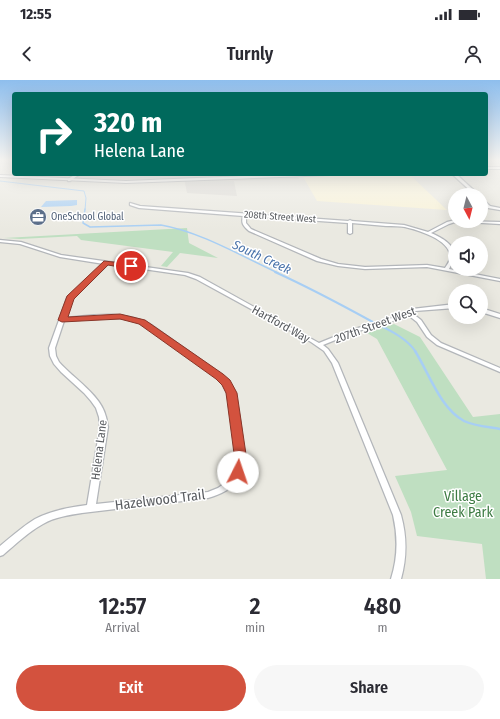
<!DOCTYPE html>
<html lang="en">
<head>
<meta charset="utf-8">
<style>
	:root { --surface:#fff; --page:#f7f7f7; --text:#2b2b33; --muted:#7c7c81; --accent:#d3523e }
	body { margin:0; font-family:"Fira Sans Condensed",sans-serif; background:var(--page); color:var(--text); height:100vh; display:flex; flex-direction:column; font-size:15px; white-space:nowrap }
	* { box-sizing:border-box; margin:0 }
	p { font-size:13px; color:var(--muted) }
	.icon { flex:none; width:22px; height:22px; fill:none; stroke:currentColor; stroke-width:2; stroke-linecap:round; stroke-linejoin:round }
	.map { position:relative; height:499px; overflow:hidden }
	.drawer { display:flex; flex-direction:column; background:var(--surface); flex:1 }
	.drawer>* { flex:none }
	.banner { position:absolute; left:12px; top:12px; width:476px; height:84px; border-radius:4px; box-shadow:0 4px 16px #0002; background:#00695c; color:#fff; overflow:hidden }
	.needle { width:26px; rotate:173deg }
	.buttons { position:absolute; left:448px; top:108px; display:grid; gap:8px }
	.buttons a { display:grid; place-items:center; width:40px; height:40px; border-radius:50%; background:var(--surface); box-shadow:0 4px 16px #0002; font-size:20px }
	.pin { position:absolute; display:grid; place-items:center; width:34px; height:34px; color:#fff; margin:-17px; border:2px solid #fff; border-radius:50%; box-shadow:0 1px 4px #0007 }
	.me { position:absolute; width:44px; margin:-22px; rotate:4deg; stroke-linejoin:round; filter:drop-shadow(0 0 3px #0008) }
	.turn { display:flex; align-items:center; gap:14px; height:84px; padding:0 16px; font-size:18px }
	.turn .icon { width:52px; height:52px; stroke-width:2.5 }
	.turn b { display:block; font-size:28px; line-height:34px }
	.eta { display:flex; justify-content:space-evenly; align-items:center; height:68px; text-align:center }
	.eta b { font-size:24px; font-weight:600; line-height:28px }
	.action { display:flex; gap:8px; margin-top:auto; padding:8px 16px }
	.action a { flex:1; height:46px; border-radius:24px; background:var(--accent); color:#fff; font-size:16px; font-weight:600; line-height:46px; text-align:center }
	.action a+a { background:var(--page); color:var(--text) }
	.status { display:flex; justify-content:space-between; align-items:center; height:28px; padding:0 20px; background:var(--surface); direction:ltr }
	.status svg { height:11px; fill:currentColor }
	header { display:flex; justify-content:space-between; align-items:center; height:52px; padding:0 16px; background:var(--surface); font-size:18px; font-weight:600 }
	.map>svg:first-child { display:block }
	.commercial { fill:#f9f3d7 }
	.industrial { fill:#dcdad5 }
	.green { fill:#bfdfc1 }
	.water { fill:#a7cef4 }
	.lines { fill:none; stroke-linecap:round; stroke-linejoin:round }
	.stream-far3 { stroke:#a7cef4; stroke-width:1 }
	.stream-far2 { stroke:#a7cef4; stroke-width:1.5 }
	.stream-far1 { stroke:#a7cef4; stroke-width:2 }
	.stream { stroke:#a7cef4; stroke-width:2.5 }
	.street-casing { stroke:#b3b6ba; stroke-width:2.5 }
	.secondary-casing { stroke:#b2b5ba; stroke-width:2 }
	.street { fill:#fff; fill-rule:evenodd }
	.secondary { fill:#fff; fill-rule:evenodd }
	.route { fill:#d3523e; stroke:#893528 }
	.labels { text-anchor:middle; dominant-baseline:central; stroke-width:3; stroke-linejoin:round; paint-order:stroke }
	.far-service-label { font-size:10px; fill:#4e5e75; stroke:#fff; text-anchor:start }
	.far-street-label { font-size:10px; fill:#595c60; stroke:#fff }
	.street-label { font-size:12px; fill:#595c60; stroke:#fff }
	.water-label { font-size:13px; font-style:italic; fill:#4b74ab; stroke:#fff }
	.near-park-label { font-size:14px; fill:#3d7b43; stroke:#fff }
	.near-street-label { font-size:14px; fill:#595c60; stroke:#fff }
</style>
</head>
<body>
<div class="status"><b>12:55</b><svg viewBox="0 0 49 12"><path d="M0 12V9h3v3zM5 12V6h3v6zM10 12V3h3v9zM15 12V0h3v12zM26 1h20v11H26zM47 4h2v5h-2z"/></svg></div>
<header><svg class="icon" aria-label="back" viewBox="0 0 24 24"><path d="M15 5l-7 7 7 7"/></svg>Turnly<svg class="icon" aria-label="person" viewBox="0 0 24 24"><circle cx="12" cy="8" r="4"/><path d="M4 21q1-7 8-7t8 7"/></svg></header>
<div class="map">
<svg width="500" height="499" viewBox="0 0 500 499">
	<rect width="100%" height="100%" fill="#eae9e1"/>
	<path class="commercial" d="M 330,94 L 409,94 L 447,130 L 317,121 L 302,95 Z"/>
	<path class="industrial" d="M 22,94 L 294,94 L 300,99 L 234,101 L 237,116 L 187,113 L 184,98 L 102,101 L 20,96 Z"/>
	<g class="green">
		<path d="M 187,148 L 189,163 L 218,178 L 180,173 L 167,187 L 161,186 L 173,172 L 81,160 L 77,156 L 20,159 L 4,158 Z"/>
		<path d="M 394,244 L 420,257 L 473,337 L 500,334 L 500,499 L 486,499 L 482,464 L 417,456 L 411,432 L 395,396 L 447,390 L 377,259 L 367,253 Z"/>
	</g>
	<path class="water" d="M 77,120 L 77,125 L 71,126 L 41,127 L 46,121 Z"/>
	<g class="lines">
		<path class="stream-far3" d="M 0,101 L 84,111 L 86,118 L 85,130"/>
		<path class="stream-far2" d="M 85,129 L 83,143 L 90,147 L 161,145 C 201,152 241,176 278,193"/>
		<path class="stream-far1" d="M 275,192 C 308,207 340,224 371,241 C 387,249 406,257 416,272"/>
		<path class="stream" d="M 415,271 C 429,293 440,328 464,341 C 474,346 489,347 500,349"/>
		<g class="street-casing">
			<g id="street">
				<path d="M 76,94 L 80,94 L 70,101 L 68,101 L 68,99 Z"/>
				<path d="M 452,94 L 456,94 L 479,115 L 475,115 Z"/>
				<path d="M 481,118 L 490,126 L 500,128 L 500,130 L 488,128 L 481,121 Z"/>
				<path d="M 130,123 L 140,126 L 348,141 L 350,140 L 352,141 L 404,145 L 428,152 L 447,142 L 455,140 L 455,141 L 458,141 L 449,144 L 431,153 C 440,157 455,164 454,176 C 454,181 451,185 449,189 L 500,199 L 500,201 L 427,187 L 365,189 L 338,186 L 317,181 L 249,151 C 243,146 241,143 243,136 L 139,128 L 130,125 ZM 246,136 L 348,143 L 348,153 L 350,154 L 352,153 L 352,143 C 363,144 375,145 386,146 C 393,146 399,146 405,147 C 418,150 451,160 450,177 C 450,181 447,185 445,188 L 427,185 L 365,187 L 338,184 L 321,179 L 251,149 L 246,143 Z"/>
				<path d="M 463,141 L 500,142 L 500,144 L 465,142 Z"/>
				<path d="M 0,160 L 21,162 L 61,175 L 188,193 L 200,197 L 319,263 L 351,250 L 399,236 L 412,229 L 455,224 L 455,228 L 415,231 L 412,233 L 421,240 L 431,255 L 441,263 L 500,288 L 500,292 L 437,265 L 427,257 L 417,242 L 408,235 L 403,238 L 355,252 L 323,265 L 328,269 L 338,283 L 401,435 C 407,457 407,477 401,499 L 391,499 C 398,477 398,457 393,435 L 332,283 L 324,271 L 311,262 L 196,199 L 185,195 L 108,184 L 72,219 L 65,238 C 95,235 122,230 150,244 L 222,295 C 227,300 231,306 233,313 C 240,330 241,348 243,365 C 244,370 245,376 245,381 C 245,386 242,391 240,396 C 233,409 221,414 208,418 L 82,433 C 69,435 55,437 43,444 C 28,452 16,464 3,475 L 0,476 L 0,466 C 11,457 22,447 35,439 C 50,431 71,427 87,425 L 100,347 L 99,337 L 96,328 L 91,321 L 84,313 L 61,292 L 54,284 L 50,276 L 49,268 L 67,218 L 104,184 L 60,177 L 20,164 L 0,162 ZM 95,238 C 114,237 129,238 146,246 L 218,297 L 223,304 L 227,313 L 230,324 L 234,348 L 237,381 L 234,392 L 228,401 L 218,408 L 208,412 L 96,424 L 108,347 C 107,344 107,340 106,337 C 101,315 74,299 59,282 L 56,276 L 55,268 L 64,241 Z"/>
				<path d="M 481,228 L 500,234 L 500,238 L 481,232 Z"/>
			</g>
		</g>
		<g class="secondary-casing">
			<g id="secondary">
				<rect x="486" y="87" width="14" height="2"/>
				<path d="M 295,94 L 332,94 L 330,95 L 126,103 L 0,97 L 0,95 L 126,101 Z"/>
			</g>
		</g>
		<use href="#street" class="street"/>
		<use href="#secondary" class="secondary"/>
	</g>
	<linearGradient id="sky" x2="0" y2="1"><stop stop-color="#8ebeed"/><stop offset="0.53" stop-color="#f6f5f2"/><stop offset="1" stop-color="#f6f5f2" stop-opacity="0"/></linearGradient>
	<rect width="500" height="150" fill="url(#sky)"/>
	<path class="route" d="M 104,181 L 131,184 L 135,186 L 131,189 L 108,185 L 74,219 L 68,237 L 120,234 L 145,240 L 223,294 L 230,300 L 237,313 L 247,381 L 243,396 L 238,398 L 234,396 L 232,392 L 235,381 L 226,313 L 222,305 L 216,299 L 139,244 L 120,239 L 62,242 L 58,240 L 67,216 Z"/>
	<defs>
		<g id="office-disc" transform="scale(0.9)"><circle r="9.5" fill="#5c6f8a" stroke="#fff"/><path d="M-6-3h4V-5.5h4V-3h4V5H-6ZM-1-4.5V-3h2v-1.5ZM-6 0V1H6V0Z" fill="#fff"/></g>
	</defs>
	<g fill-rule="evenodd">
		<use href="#office-disc" x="38" y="137"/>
	</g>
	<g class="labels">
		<g class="far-service-label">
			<text x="51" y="137">OneSchool Global</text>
		</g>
		<g class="far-street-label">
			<text transform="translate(280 137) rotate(4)">208th Street West</text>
		</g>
		<g class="street-label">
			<text transform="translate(281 244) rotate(29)">Hartford Way</text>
			<text transform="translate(375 245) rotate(-20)">207th Street West</text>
			<text transform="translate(99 370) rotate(-83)">Helena Lane</text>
		</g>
		<g class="water-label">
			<text transform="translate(262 177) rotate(25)">South Creek</text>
		</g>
		<g class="near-park-label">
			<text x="463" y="416">Village<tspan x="463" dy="16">Creek Park</tspan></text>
		</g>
		<g class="near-street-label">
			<text transform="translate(160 420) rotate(-7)">Hazelwood Trail</text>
		</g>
	</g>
</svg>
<div class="buttons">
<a><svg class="needle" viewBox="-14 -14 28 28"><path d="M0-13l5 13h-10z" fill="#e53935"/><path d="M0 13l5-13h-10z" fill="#7c7c81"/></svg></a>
<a><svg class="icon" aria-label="sound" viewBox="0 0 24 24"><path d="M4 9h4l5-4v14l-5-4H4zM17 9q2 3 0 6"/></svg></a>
<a><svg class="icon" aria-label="search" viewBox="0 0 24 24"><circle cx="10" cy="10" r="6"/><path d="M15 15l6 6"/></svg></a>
</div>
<div class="pin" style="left:131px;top:186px;background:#d93025"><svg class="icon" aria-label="arrive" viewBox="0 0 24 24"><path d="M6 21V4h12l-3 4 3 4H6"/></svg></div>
<svg class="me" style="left:238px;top:392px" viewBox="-20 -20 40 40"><circle r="19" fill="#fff"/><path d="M0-13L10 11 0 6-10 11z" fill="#d3523e"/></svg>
<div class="banner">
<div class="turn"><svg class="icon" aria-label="right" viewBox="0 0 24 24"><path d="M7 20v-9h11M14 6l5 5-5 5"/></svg><div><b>320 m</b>Helena Lane</div></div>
</div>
</div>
<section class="drawer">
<div class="eta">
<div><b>12:57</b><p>Arrival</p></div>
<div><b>2</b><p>min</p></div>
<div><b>480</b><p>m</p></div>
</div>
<div class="action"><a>Exit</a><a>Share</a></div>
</section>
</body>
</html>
